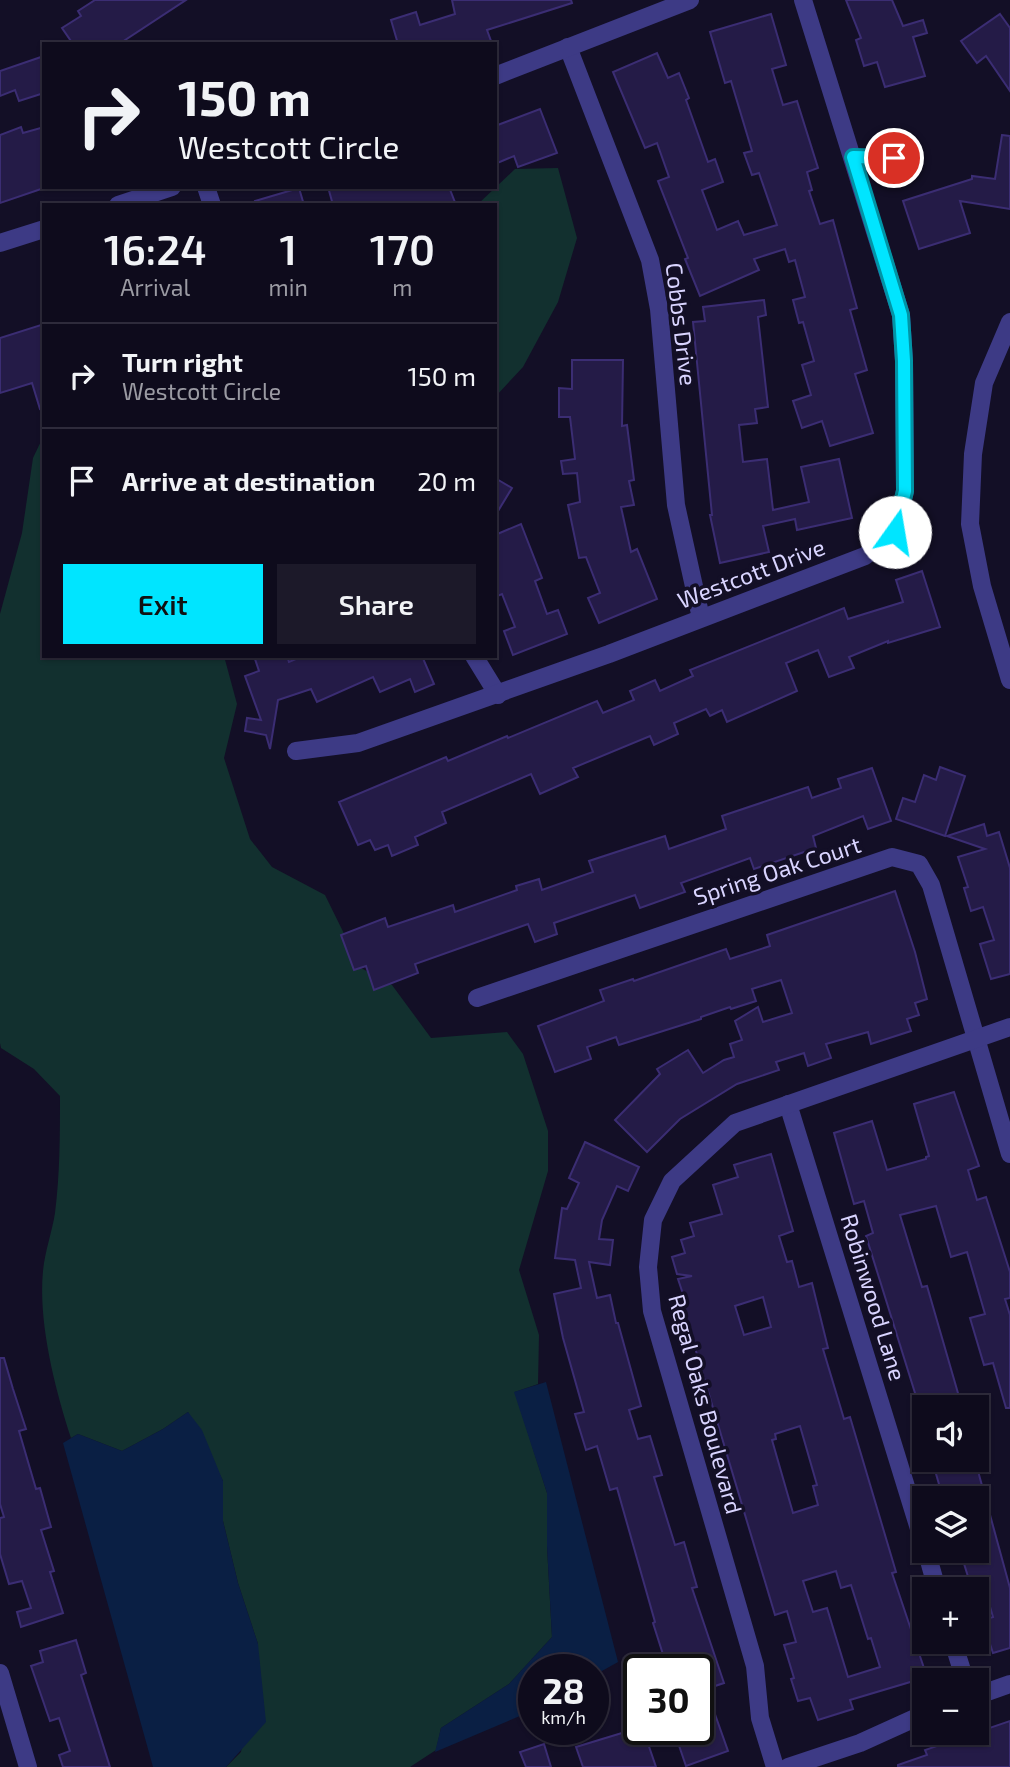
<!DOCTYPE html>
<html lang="en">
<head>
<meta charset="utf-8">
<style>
	:root { --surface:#0e0b1c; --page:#1c1929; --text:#f1f3f6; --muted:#9b9ba3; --line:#2e2b3b; --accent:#00e5ff }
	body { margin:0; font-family:"Exo 2",sans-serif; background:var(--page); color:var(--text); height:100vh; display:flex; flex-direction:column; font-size:26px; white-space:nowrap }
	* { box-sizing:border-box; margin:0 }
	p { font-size:23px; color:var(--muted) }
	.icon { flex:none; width:38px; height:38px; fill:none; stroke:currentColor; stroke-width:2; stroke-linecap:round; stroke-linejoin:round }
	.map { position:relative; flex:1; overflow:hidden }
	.drawer { position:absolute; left:42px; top:203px; width:455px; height:455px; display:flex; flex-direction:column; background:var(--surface); border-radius:0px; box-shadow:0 2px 5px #0004,0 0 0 2px var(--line) }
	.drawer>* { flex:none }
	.guide { position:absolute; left:42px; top:42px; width:455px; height:147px; border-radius:0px; box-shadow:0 2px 5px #0004,0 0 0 2px var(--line); background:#0e0b1c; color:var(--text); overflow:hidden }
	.controls { position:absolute; left:912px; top:1395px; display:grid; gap:14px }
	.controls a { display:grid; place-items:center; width:77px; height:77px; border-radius:0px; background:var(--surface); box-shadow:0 2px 5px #0004,0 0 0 2px var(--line); font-size:35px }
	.speed { position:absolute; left:518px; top:1654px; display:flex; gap:14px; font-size:35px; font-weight:700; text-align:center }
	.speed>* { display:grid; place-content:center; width:91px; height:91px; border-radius:50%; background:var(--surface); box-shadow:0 2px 5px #0004,0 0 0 2px var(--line); line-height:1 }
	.speed small { font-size:18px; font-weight:400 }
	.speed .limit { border:4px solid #111; border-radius:10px; background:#fff; color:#111 }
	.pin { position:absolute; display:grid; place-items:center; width:60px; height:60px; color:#fff; margin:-30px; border:4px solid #fff; border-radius:50%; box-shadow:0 2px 7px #0007 }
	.me { position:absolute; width:77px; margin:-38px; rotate:13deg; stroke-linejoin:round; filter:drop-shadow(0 0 5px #0008) }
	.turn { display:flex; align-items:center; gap:24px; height:147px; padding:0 21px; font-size:32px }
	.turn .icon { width:91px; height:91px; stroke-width:2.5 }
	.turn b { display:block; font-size:49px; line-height:60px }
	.eta { display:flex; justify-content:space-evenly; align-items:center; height:119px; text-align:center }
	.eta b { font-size:42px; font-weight:600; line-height:49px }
	.primary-button { display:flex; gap:14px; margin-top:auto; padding:14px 21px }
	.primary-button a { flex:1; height:80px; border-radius:0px; background:var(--accent); color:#111; font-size:28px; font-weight:600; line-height:80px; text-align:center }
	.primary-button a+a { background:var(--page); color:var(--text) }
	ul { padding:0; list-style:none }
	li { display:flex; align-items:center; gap:21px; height:105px; padding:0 21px; border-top:2px solid var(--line) }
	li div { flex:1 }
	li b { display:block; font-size:26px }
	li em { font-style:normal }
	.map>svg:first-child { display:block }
	.green { fill:#12302f }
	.water { fill:#0a1f44 }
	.building { fill:#241b47; stroke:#3b2d73; stroke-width:2; fill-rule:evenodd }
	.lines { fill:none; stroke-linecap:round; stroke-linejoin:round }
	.service { stroke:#3d3a85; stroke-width:9 }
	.minor { stroke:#3d3a85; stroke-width:18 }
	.tertiary { stroke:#3d3a85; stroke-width:18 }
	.route-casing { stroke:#0095a6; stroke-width:18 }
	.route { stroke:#00e5ff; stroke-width:12 }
	.labels { text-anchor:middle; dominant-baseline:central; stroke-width:7; stroke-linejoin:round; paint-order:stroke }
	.street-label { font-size:23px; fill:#d9d4ff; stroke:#130f26 }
</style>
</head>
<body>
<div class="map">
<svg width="1010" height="1767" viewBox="0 0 1010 1767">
	<rect width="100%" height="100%" fill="#130f26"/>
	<g class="green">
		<path d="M 558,168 L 577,238 L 558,302 L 523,367 L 495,397 L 495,205 L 477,205 L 515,169 Z"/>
		<path d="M 44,435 L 44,656 L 224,656 L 237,704 L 224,758 L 250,839 L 272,867 L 325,895 L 361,968 L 392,985 L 431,1038 L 507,1032 L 523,1054 L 548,1131 L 548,1171 L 519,1270 L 539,1335 L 538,1384 L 515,1392 L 547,1493 L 547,1546 L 552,1637 L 509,1684 L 441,1728 L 436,1750 L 410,1767 L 226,1767 L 241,1752 L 258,1644 L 238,1583 L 223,1521 L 223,1481 L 188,1412 L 163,1429 L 122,1451 L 78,1434 L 71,1438 C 55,1389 38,1322 43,1271 C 45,1251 52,1232 55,1213 C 60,1174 60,1135 60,1096 L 34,1069 L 1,1048 L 0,1043 L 0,614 L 22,533 L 33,458 Z"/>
	</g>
	<g class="water">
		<path d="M 546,1382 L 618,1662 L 593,1676 L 593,1670 L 534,1670 L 534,1710 L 435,1752 L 441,1728 L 509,1684 L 552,1637 L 547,1546 L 547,1493 L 514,1392 Z"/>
		<path d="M 188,1412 L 202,1430 L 223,1481 L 223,1521 L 238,1583 L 258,1644 L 266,1722 L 226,1767 L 153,1767 L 63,1443 L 78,1434 L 122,1451 L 163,1429 Z"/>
	</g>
	<g class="building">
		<path d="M 95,0 L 186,0 L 119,44 L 73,44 L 62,28 L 81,16 L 78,11 Z"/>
		<path d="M 452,0 L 571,0 L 572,3 L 487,30 L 491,41 L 482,44 L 398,44 L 391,20 L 416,12 L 420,25 L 455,14 Z"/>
		<path d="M 846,0 L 892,0 L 903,26 L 923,20 L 927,33 L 913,37 L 925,76 L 885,87 L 877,62 L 864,66 L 856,40 L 861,38 Z"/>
		<path d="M 771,14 L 786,65 L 772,69 L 783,105 L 797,101 L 818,168 L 807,172 L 812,190 L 809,191 L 820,224 L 833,220 L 857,308 L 850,310 L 867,370 L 855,374 L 873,433 L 830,446 L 822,421 L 802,428 L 793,401 L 811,395 L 802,365 L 814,361 L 803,322 L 799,323 L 793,300 L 805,297 L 795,260 L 789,262 L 785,249 L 754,259 L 759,270 L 700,296 L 685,259 L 688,258 L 658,181 L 669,177 L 657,143 L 645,148 L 613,72 L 657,53 L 668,78 L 679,73 L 689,98 L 686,100 L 708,162 L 715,159 L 723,182 L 702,190 L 717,230 L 738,221 L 744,235 L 777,225 L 759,173 L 752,175 L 744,153 L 752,151 L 731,81 L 725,83 L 710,32 Z"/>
		<path d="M 1000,14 L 1010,28 L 1010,91 L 986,56 L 977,63 L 961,41 Z"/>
		<path d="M 44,56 L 44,93 L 19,101 L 15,90 L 0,96 L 0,71 Z"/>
		<path d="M 540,109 L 557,153 L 518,167 L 514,156 L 495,164 L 495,126 Z"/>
		<path d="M 21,127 L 23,133 L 44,127 L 44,188 L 0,203 L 0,135 Z"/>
		<path d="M 1002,135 L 1010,136 L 1010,209 L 960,201 L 970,233 L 919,249 L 903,201 L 972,179 L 972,176 L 995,179 Z"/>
		<path d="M 328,187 L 449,187 L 456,205 L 333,205 Z"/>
		<path d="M 299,188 L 304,205 L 256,205 L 255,201 Z"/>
		<path d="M 764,300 L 766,315 L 758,317 L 768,407 L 755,409 L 757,423 L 739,425 L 743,462 L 767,459 L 773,510 L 809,502 L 801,467 L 839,459 L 852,518 L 797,530 L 795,519 L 763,526 L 769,552 L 720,563 L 710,515 L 712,515 L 693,322 L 705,321 L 703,307 Z"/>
		<path d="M 44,324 L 44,408 L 40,409 L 32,383 L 0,393 L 0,338 Z"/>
		<path d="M 572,360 L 623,360 L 622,426 L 627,425 L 634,480 L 629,481 L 634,505 L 621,507 L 631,552 L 637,549 L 657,599 L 599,623 L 588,598 L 600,593 L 586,557 L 579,558 L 568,505 L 580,502 L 577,473 L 563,474 L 561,461 L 575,459 L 570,417 L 559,417 L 559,388 L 572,389 Z"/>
		<path d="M 495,478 L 512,488 L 495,516 Z"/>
		<path d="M 521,524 L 542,578 L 535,581 L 547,614 L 558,610 L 567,634 L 513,655 L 504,631 L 515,627 L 502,594 L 495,597 L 495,535 Z"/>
		<path d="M 922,571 L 940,627 L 888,643 L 888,641 L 849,657 L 854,668 L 829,677 L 818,650 L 786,663 L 797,691 L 727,722 L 722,710 L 710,716 L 706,709 L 674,723 L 678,734 L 654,745 L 650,736 L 573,768 L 578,777 L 540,794 L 531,774 L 442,812 L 446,823 L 415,837 L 418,845 L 392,856 L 388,845 L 375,850 L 370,840 L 358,845 L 339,802 L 446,757 L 448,761 L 507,736 L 508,738 L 597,701 L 603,713 L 634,700 L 630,691 L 655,680 L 660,691 L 693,676 L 690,670 L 844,608 L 848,619 L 903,602 L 896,580 Z"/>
		<path d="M 254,656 L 287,656 L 289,662 L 303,656 L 422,656 L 434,684 L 415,692 L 410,679 L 380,692 L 373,677 L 317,702 L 311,689 L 278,700 L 270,749 L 266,735 L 245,731 L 247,718 L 261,720 L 245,676 L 259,671 Z"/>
		<path d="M 940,767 L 965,776 L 945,836 L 896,819 L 903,798 L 915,802 L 924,775 L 936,780 Z"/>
		<path d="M 872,768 L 891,821 L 868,829 L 863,816 L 813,836 L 816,848 L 754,869 L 750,858 L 681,883 L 685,892 L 640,908 L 635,895 L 554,923 L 557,934 L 535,942 L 528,924 L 415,964 L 418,973 L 374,990 L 366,966 L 354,970 L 341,935 L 385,918 L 388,927 L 453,905 L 455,912 L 517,890 L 516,886 L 539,879 L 542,890 L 593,872 L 589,861 L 665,836 L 669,849 L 726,829 L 722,816 L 808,787 L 812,798 L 841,788 L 838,779 Z"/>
		<path d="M 984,824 L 987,836 L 999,832 L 1010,868 L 1010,974 L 991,979 L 980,944 L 994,940 L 983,907 L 971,911 L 964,888 L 968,887 L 958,857 L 985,849 L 947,836 Z"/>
		<path d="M 895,891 L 915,952 L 927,999 L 915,1003 L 919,1015 L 907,1019 L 911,1031 L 871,1044 L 868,1032 L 826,1044 L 831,1058 L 808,1066 L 804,1053 L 776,1062 L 779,1070 L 737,1084 L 680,1119 L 647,1152 L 615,1120 L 660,1074 L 657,1069 L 688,1050 L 703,1073 L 724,1060 L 734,1057 L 730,1044 L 742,1040 L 735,1021 L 758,1007 L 763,1022 L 792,1013 L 781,980 L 752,989 L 756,1001 L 731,1009 L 730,1007 L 701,1017 L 701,1019 L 619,1045 L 616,1037 L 587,1047 L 591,1059 L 555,1072 L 538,1026 L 604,1001 L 600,990 L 633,979 L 634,981 L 726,949 L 730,959 L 770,946 L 767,935 Z"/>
		<path d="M 954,1092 L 979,1166 L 968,1170 L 977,1200 L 986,1197 L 1010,1272 L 1010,1298 L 1005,1299 L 1010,1315 L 1010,1408 L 1006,1408 L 993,1363 L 984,1365 L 970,1318 L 985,1314 L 967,1252 L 951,1257 L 936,1206 L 900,1215 L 922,1287 L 927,1286 L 962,1407 L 917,1407 L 915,1393 L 866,1236 L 873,1233 L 864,1201 L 854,1204 L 834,1133 L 872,1121 L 887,1170 L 926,1159 L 926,1157 L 929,1156 L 914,1104 Z"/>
		<path d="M 585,1142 L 639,1167 L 628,1191 L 617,1186 L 602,1220 L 599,1239 L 613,1240 L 610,1265 L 589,1262 L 597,1298 L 610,1295 L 616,1323 L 618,1323 L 641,1406 L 629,1410 L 638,1439 L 650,1436 L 662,1475 L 654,1477 L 675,1545 L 684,1542 L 697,1587 L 692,1588 L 724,1683 L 706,1689 L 728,1751 L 686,1766 L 675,1734 L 690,1729 L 698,1729 L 698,1670 L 668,1670 L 653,1623 L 655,1622 L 617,1488 L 610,1490 L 597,1446 L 586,1450 L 575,1414 L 584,1412 L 563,1338 L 554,1294 L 581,1288 L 575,1260 L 555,1258 L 562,1208 L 567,1209 L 579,1183 L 569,1178 Z"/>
		<path d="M 771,1154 L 793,1231 L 779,1236 L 787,1262 L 792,1261 L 799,1287 L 812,1283 L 828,1348 L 823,1349 L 844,1419 L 850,1417 L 896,1572 L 892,1573 L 927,1677 L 850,1700 L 853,1709 L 818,1720 L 810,1698 L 798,1701 L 791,1679 L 794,1678 L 784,1645 L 796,1642 L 787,1611 L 775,1615 L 681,1301 L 685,1300 L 678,1279 L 692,1276 L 677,1274 L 672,1257 L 685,1253 L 681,1240 L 694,1236 L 690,1223 L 722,1214 L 713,1185 L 738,1177 L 734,1165 ZM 763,1297 L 771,1327 L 744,1335 L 735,1306 ZM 800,1426 L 817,1485 L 813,1486 L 818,1505 L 793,1513 L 772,1440 L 776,1439 L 775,1434 ZM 836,1571 L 841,1588 L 851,1585 L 868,1639 L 871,1638 L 880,1667 L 848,1677 L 827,1608 L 813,1612 L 803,1581 Z"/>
		<path d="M 0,1358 L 4,1358 L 13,1389 L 26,1429 L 19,1431 L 36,1489 L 40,1488 L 51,1527 L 41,1530 L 54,1571 L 50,1572 L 63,1613 L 21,1627 L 17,1612 L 31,1608 L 22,1581 L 9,1584 L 0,1554 L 0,1518 L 4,1517 L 0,1504 Z"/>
		<path d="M 932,1460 L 975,1460 L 1010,1588 L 1010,1648 L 993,1653 L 982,1620 L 993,1617 L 982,1579 L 970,1583 L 961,1554 L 976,1550 L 976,1498 L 943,1498 Z"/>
		<path d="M 76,1640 L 86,1673 L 81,1675 L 110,1767 L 63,1767 L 59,1755 L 70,1751 L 59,1718 L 50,1721 L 31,1666 L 43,1662 L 40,1651 Z"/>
		<path d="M 1010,1721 L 1010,1767 L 898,1767 L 898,1765 L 927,1755 L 925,1750 Z"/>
		<path d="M 635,1729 L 643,1729 L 656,1767 L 583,1767 L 576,1747 Z"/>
		<path d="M 544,1744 L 551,1767 L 526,1767 L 520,1752 Z"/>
	</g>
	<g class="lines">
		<path class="service" d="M 853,157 L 894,158 L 916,165"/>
		<g class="minor">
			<path d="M 568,47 L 650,260 L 659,309 L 676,505 L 701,618"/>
			<path d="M 495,76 L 690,0"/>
			<path d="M 206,187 L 212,205"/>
			<path d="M 118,205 L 172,187"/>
			<path d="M 0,243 L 44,229"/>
			<path d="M 474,656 L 498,695"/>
			<path d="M 296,751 L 358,743 L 609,654 L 865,556 L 895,532 L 905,491 L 904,361 L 901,315 L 803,0"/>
			<path d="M 477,998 L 892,857 L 919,864 L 931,885 L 1010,1154"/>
			<path d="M 788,1104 L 924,1545"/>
			<path d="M 926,1550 L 937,1589"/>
			<path d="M 953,1642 L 965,1680"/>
			<path d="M 0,1673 L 28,1767"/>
			<path d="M 976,1696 L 1010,1684"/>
			<path d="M 775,1767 L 760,1718 L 755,1666 L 652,1311 L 648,1267 L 653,1220 L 672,1181 L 735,1123 L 1010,1027"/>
			<path d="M 788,1767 L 860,1743 L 924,1714"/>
		</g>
		<path class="tertiary" d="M 1010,322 L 984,383 L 973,454 L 970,524 L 982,586 L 1010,680"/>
	</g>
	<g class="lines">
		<g class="route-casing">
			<path id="route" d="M 894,158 L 853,157 L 901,315 L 904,361 L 905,491 L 895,532"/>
		</g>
		<use href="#route" class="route"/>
	</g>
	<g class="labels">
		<g class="street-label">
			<text transform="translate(682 324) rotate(83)">Cobbs Drive</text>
			<text transform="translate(751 573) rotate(-21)">Westcott Drive</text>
			<text transform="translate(777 870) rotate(-18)">Spring Oak Court</text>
			<text transform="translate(874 1297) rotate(73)">Robinwood Lane</text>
			<text transform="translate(706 1404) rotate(75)">Regal Oaks Boulevard</text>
		</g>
	</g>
</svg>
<div class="controls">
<a><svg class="icon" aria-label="sound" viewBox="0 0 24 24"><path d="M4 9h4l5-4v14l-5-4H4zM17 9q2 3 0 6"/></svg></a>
<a><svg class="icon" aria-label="layers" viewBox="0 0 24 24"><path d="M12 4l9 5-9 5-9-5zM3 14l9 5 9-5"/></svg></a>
<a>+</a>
<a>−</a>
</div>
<div class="speed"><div>28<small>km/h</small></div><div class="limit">30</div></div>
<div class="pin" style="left:894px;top:158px;background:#d93025"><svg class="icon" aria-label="arrive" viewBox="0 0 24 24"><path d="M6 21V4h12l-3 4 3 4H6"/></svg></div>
<svg class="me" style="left:895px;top:532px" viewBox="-20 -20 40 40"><circle r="19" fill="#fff"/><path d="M0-13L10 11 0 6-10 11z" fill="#00e5ff"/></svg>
<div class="guide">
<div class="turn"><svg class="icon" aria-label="right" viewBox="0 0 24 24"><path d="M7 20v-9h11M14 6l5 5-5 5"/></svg><div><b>150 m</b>Westcott Circle</div></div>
</div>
<section class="drawer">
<div class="eta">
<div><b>16:24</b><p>Arrival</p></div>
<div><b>1</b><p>min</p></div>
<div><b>170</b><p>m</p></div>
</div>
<ul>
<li><svg class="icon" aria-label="right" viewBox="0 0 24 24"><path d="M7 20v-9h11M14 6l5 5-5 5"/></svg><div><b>Turn right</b><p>Westcott Circle</p></div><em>150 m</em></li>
<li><svg class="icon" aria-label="arrive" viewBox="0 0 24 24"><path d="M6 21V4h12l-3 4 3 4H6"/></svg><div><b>Arrive at destination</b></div><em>20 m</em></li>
</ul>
<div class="primary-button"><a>Exit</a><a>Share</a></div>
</section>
</div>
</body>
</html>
